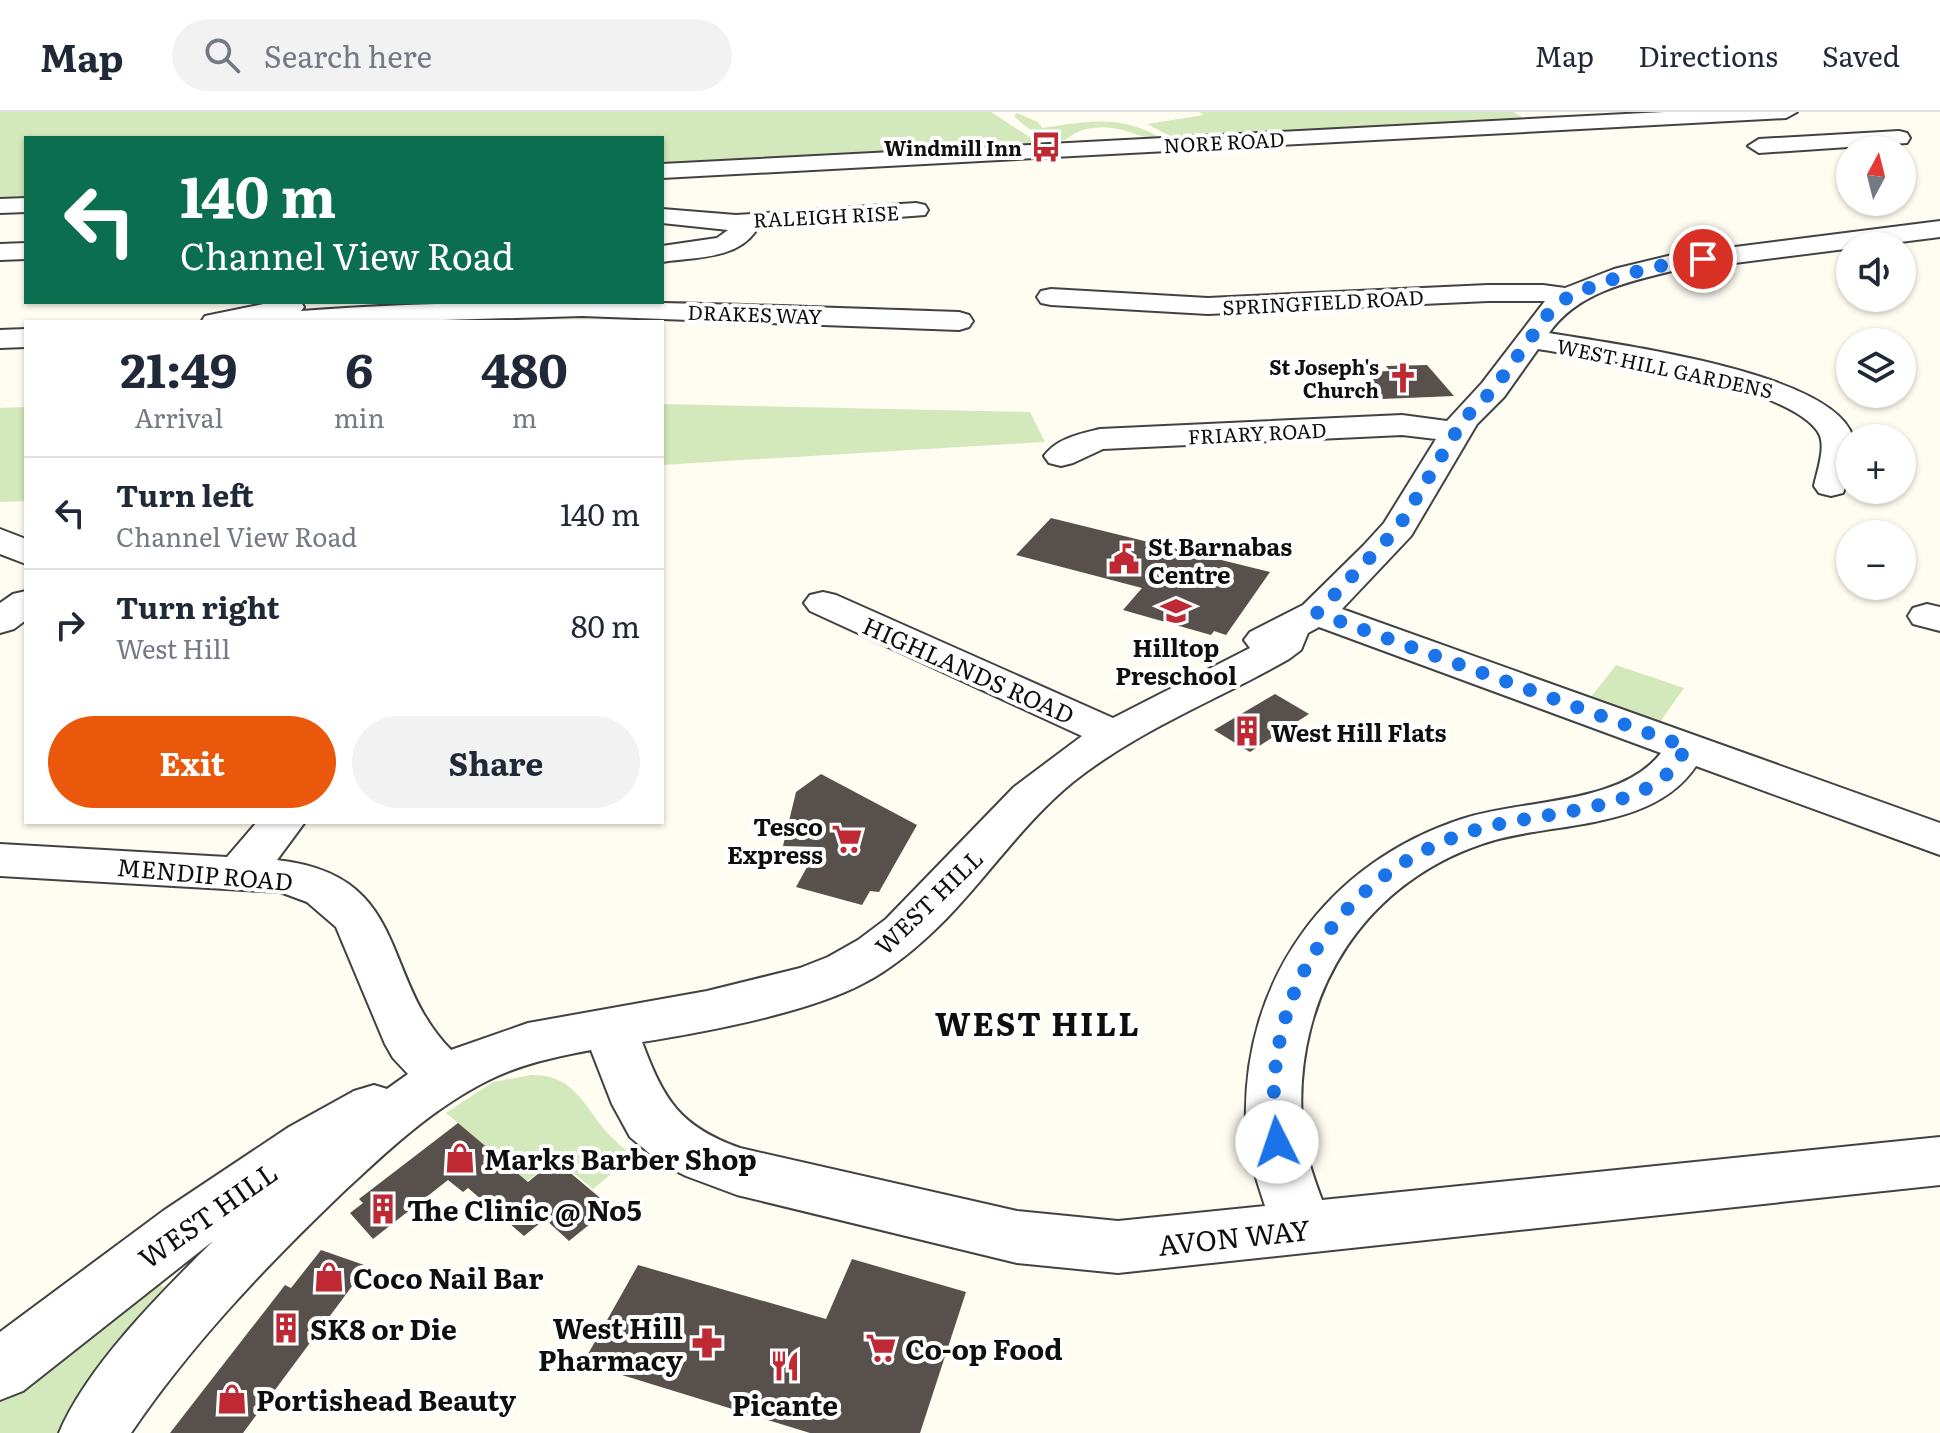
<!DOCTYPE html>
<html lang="en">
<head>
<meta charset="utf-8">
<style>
	:root { --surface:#fff; --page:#f2f2f3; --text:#1f2937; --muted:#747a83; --line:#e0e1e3; --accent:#ea580c }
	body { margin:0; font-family:Literata,serif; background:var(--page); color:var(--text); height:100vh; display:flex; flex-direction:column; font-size:30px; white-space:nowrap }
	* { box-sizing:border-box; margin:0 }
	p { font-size:26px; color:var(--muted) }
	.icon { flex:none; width:44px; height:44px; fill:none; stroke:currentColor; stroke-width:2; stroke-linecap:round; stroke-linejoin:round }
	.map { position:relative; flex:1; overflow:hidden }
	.sheet { position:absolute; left:24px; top:208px; width:640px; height:504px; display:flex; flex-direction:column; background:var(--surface); border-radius:0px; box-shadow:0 2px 6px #0004 }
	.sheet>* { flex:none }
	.top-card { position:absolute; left:24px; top:24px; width:640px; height:168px; border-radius:0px; box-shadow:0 2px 6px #0004; background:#0b6e4f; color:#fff; overflow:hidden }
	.needle { width:52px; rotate:7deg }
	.fabs { position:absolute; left:1836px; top:24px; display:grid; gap:16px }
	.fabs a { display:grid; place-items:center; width:80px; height:80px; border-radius:50%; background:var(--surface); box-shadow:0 2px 6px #0004; font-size:40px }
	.pin { position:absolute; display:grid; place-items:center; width:68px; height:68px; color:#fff; margin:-34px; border:4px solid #fff; border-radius:50%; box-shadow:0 2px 8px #0007 }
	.me { position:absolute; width:88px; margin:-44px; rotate:356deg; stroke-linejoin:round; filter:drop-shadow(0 0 6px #0008) }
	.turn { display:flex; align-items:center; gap:28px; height:168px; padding:0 24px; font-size:36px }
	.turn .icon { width:104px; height:104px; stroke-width:2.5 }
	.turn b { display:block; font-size:56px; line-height:68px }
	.eta { display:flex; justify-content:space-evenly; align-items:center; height:136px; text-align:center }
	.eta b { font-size:48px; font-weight:700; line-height:56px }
	.cta { display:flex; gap:16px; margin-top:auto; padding:16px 24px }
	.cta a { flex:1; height:92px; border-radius:48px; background:var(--accent); color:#fff; font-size:32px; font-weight:700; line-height:92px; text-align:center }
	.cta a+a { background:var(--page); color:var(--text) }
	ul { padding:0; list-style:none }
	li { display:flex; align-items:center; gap:24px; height:112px; padding:0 24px; border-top:2px solid var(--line) }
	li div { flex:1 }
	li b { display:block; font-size:30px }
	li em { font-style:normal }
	header { display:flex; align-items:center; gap:48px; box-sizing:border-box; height:112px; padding:0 40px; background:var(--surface); border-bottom:2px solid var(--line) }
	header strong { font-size:38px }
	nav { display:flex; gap:44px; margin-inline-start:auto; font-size:28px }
	.search { width:560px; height:72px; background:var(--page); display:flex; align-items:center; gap:20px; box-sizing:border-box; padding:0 28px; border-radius:44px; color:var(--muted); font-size:30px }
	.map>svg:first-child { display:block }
	.green { fill:#d4e9bb }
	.building { fill:#58504c }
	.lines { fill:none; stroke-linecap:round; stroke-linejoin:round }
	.minor-casing { stroke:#424242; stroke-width:4 }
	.minor { fill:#fff; fill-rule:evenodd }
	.route { stroke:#1a73e8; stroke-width:14; stroke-dasharray:0 25.2 }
	.labels { text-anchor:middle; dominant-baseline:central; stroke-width:8; stroke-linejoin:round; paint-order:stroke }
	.far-street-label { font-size:20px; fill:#0f0f0f; stroke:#fff }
	.far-poi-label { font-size:20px; font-weight:bold; fill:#0f0f0f; stroke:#fff; text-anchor:end }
	.poi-label { font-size:24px; font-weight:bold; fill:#0f0f0f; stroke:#fff; text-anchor:start }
	.street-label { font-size:24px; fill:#0f0f0f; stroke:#fff }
	.near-poi-label { font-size:28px; font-weight:bold; fill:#0f0f0f; stroke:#fff; text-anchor:start }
	.near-street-label { font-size:28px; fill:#0f0f0f; stroke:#fff }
	.district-label { font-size:32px; font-weight:bold; letter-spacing:2px; fill:#0f0f0f; stroke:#fff }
</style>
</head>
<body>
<header>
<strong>Map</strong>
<div class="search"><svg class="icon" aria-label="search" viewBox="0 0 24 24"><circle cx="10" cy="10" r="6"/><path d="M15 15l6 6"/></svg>Search here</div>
<nav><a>Map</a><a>Directions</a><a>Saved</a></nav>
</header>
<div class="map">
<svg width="1940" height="1321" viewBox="0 0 1940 1321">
	<rect width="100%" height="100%" fill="#fffcf2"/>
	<g class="green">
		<path d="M 0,0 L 991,0 L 1045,35 L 662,54 L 662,26 L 26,26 L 26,88 L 0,90 Z"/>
		<path d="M 1199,0 L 1514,0 L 1529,10 L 1180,29 L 1147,12 L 1204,3 Z"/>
		<path d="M 1017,1 L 1038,10 L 1042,16 C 1080,11 1120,0 1162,27 C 1144,28 1130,18 1112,16 C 1099,14 1086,16 1075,21 C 1074,22 1066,27 1065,28 C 1048,31 1024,15 1014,4 Z"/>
		<path d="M 662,292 L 1030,300 L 1045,330 L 662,353 Z"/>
		<path d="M 26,295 L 26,389 L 0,390 L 0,296 Z"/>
		<path d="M 1616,553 L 1684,576 L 1660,610 L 1591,585 Z"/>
		<path d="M 531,963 C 568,962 580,985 600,1012 C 609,1024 621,1034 633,1044 L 593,1077 L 556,1047 L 527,1069 L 446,1001 L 493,970 Z"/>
		<path d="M 153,1169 L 176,1182 L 70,1321 L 0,1321 L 0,1269 Z"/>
	</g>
	<g class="building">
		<path d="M 1427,253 L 1454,284 L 1382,287 L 1364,260 L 1390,259 L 1386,254 Z"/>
		<path d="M 1051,406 L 1270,460 L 1226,523 L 1214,519 L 1211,523 L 1123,498 L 1142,476 L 1016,443 Z"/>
		<path d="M 1275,582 L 1309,602 L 1250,640 L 1214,618 Z"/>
		<path d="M 821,662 L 917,713 L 879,780 L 870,779 L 862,793 L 796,775 L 818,735 L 783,734 L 796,680 Z"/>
		<path d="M 458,1011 L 528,1070 L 555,1048 L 611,1095 L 569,1129 L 545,1107 L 524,1124 L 468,1076 L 463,1080 L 448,1068 L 373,1127 L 350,1101 L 363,1091 L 359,1087 Z"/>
		<path d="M 321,1138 L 367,1154 L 243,1321 L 170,1321 L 285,1173 L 291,1176 Z"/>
		<path d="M 852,1147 L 966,1180 L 920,1321 L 810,1321 L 583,1251 L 638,1153 L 826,1207 Z"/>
	</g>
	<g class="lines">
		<g class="minor-casing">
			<g id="minor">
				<path d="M 1664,0 L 1797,0 L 1786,6 L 662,66 L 662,52 Z"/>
				<path d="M 1899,19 L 1907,21 L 1910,26 L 1907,31 L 1759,41 L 1748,34 L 1759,27 Z"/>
				<path d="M 26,86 L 26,100 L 0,101 L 0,87 Z"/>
				<path d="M 916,91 L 925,93 L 928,98 L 925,103 L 752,116 L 755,120 C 735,148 692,145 662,150 L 662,134 L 717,126 L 728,118 L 662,111 L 662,97 L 736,103 Z"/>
				<path d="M 1940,109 L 1940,125 L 1672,159 C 1626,170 1577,181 1549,221 C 1611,232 1833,259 1853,325 L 1850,326 L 1850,362 L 1843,381 L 1831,384 L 1819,381 L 1814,374 C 1817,359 1827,333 1818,320 C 1786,271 1597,247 1538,237 L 1504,285 L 1477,312 L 1411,424 L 1342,497 L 1940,711 L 1940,743 L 1696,654 C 1654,717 1560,710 1495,728 C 1366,765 1293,881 1302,1011 C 1304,1038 1313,1064 1322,1088 L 1940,1025 L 1940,1073 L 1118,1161 L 1017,1151 L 737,1083 L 686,1064 L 662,1052 L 630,1025 L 612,992 L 591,938 C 555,945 520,952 487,969 C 431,997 384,1042 339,1084 C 263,1157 190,1234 131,1321 L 59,1321 C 87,1254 161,1181 213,1129 L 23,1279 L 0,1288 L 0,1220 L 163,1099 L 289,1015 L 354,979 L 374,973 L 387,977 L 408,962 L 393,946 L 385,932 L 336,815 L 307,790 L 280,780 L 0,764 L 0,732 L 227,745 L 257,710 L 305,710 L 277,748 C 412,763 379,865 451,938 L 528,911 L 707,879 L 800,856 L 828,845 L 858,828 L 886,807 L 1014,675 L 1082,624 L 810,499 L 804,491 L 810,483 L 823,480 L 836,483 L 1113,606 L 1250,536 L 1244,528 L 1250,520 L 1303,493 L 1363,434 L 1384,411 L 1436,327 L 1402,323 L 1103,337 L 1073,351 L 1061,354 L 1049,351 L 1044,344 C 1057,326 1080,322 1100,317 L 1402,303 L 1447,309 L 1482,271 L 1545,189 L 1488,189 L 1208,202 L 1051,193 L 1041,191 L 1037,185 L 1041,179 L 1051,177 L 1208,186 L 1488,173 L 1543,173 L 1565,176 L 1614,157 L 1672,143 ZM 1319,515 L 1661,641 C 1620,694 1521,687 1462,707 C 1327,751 1242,868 1246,1011 C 1247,1039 1256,1067 1265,1094 L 1118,1109 L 1017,1099 L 740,1036 C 679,1014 664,988 642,930 C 705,920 808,901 864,871 C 895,855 921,832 945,808 C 989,763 1024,710 1073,670 C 1138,618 1217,588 1289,547 L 1301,538 L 1308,521 Z"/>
				<path d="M 26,131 L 26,147 L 0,148 L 0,132 Z"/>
				<path d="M 273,190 L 301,190 L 304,195 L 301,199 C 520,182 740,193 959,200 L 969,203 L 973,209 L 969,215 L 959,218 L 582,204 L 375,210 L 201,210 L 205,204 Z"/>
				<path d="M 26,217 L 26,235 L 0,236 L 0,218 Z"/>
				<path d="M 0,417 L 26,427 L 26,452 L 0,442 Z"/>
				<path d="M 26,479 L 26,508 L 14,517 L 0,521 L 0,491 L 13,482 Z"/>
				<path d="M 1927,492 L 1940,495 L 1940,519 L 1913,512 L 1908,504 L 1913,496 Z"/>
			</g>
		</g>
		<use href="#minor" class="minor"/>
	</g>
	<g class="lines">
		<path class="route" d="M 1277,1030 C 1256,887 1340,757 1479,717 C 1531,702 1626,699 1665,664 C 1674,656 1680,645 1687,635 L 1317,501 L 1398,416 L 1464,307 L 1493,278 L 1551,198 L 1568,185 L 1598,172 L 1648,156 L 1703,147"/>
	</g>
	<defs>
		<g id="bus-bare" transform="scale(2.4)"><path d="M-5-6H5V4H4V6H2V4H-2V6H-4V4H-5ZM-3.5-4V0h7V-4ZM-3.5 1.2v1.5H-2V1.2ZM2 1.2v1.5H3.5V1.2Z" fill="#be2934" stroke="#fff" stroke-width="2.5" paint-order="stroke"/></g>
		<g id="church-bare" transform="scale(2.4)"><path d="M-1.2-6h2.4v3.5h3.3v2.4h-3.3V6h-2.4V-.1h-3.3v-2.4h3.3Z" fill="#be2934" stroke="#fff" stroke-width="2.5" paint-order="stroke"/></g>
		<g id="civic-bare" transform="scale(2.4)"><path d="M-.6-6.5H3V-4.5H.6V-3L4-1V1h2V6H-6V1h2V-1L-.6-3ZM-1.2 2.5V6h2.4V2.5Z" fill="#be2934" stroke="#fff" stroke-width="2.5" paint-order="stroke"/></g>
		<g id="school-bare" transform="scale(2.4)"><path d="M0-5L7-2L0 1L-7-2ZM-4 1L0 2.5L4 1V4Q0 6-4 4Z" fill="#be2934" stroke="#fff" stroke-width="2.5" paint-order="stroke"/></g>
		<g id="building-bare" transform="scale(2.4)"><path d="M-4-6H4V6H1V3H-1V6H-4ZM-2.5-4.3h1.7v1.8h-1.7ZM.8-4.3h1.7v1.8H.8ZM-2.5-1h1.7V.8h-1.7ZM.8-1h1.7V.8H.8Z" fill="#be2934" stroke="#fff" stroke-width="2.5" paint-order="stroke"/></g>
		<g id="supermarket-bare" transform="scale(2.4)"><path d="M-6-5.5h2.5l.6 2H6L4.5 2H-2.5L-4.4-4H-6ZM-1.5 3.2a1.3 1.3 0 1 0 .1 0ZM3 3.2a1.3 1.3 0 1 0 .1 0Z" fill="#be2934" stroke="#fff" stroke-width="2.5" paint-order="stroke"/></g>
		<g id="shop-bare" transform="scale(2.4)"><path d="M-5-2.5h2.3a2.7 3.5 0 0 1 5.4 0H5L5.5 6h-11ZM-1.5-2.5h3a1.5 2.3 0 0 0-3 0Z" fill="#be2934" stroke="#fff" stroke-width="2.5" paint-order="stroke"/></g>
		<g id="pharmacy-bare" transform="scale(2.4)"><path d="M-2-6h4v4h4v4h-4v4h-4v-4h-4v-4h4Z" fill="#be2934" stroke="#fff" stroke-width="2.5" paint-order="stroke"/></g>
		<g id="restaurant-bare" transform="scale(2.4)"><path d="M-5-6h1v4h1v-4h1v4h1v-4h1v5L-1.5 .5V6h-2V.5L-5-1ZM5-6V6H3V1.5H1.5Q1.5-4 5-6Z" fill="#be2934" stroke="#fff" stroke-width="2.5" paint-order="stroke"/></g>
	</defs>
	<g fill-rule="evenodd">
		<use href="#bus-bare" x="1046" y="35"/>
		<use href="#church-bare" x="1403" y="266"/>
		<use href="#civic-bare" x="1124" y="447"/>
		<use href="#school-bare" x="1176" y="499"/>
		<use href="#building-bare" x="1247" y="619"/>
		<use href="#supermarket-bare" x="847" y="727"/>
		<use href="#shop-bare" x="460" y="1046"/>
		<use href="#building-bare" x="383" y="1097"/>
		<use href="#shop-bare" x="329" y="1165"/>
		<use href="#building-bare" x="286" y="1216"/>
		<use href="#pharmacy-bare" x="707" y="1231"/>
		<use href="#supermarket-bare" x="881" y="1236"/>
		<use href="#restaurant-bare" x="785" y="1254"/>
		<use href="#shop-bare" x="232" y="1287"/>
	</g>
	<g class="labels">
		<g class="far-street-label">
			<text transform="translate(1224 29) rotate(-3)">NORE ROAD</text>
			<text transform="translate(826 103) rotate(-3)">RALEIGH RISE</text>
			<text transform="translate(1323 189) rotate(-3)">SPRINGFIELD ROAD</text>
			<text transform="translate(755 201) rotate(2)">DRAKES WAY</text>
			<text transform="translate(1665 255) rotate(12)">WEST HILL GARDENS</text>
			<text transform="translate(1257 320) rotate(-3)">FRIARY ROAD</text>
		</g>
		<g class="far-poi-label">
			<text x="1022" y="35">Windmill Inn</text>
			<text x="1379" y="254">St Joseph's<tspan x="1379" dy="23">Church</tspan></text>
		</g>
		<g class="poi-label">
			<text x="1148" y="433">St Barnabas<tspan x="1148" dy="28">Centre</tspan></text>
			<text x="1176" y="534" text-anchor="middle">Hilltop<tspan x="1176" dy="28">Preschool</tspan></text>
			<text x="1271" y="619">West Hill Flats</text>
			<text x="823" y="713" text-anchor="end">Tesco<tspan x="823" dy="28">Express</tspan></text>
		</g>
		<g class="street-label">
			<text transform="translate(969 557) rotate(24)">HIGHLANDS ROAD</text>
			<text transform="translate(205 761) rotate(5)">MENDIP ROAD</text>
			<text transform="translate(928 789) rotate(-44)">WEST HILL</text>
		</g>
		<g class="near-poi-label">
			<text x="484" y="1046">Marks Barber Shop</text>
			<text x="407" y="1097">The Clinic @ No5</text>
			<text x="353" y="1165">Coco Nail Bar</text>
			<text x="683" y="1215" text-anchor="end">West Hill<tspan x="683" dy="32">Pharmacy</tspan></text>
			<text x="310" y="1216">SK8 or Die</text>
			<text x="905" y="1236">Co-op Food</text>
			<text x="256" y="1287">Portishead Beauty</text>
			<text x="785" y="1292" text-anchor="middle">Picante</text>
		</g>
		<g class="near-street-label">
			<text transform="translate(207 1102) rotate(-35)">WEST HILL</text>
			<text transform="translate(1234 1124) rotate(-6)">AVON WAY</text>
		</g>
		<g class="district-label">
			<text x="1038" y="910">WEST HILL</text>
		</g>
	</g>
</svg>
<div class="fabs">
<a><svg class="needle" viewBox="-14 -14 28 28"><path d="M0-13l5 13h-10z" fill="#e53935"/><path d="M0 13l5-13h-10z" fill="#747a83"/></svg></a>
<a><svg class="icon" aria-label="sound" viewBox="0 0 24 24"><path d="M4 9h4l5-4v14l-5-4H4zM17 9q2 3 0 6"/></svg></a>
<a><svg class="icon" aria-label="layers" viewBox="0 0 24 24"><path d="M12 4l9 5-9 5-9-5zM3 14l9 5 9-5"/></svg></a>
<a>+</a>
<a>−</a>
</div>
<div class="pin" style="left:1703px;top:147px;background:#d93025"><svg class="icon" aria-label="arrive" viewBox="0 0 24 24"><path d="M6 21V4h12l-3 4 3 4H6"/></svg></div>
<svg class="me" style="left:1277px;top:1030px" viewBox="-20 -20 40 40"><circle r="19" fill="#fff"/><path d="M0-13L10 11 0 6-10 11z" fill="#1a73e8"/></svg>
<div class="top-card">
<div class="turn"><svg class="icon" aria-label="left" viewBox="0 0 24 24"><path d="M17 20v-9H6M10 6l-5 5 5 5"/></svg><div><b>140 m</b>Channel View Road</div></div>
</div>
<section class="sheet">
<div class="eta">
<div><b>21:49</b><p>Arrival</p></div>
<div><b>6</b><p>min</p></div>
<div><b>480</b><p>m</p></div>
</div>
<ul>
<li><svg class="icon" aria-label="left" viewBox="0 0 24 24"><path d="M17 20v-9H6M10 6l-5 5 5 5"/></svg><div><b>Turn left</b><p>Channel View Road</p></div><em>140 m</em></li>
<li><svg class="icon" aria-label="right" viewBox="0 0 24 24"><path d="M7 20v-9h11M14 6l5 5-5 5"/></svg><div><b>Turn right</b><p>West Hill</p></div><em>80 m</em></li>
</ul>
<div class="cta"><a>Exit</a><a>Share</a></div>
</section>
</div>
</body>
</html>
